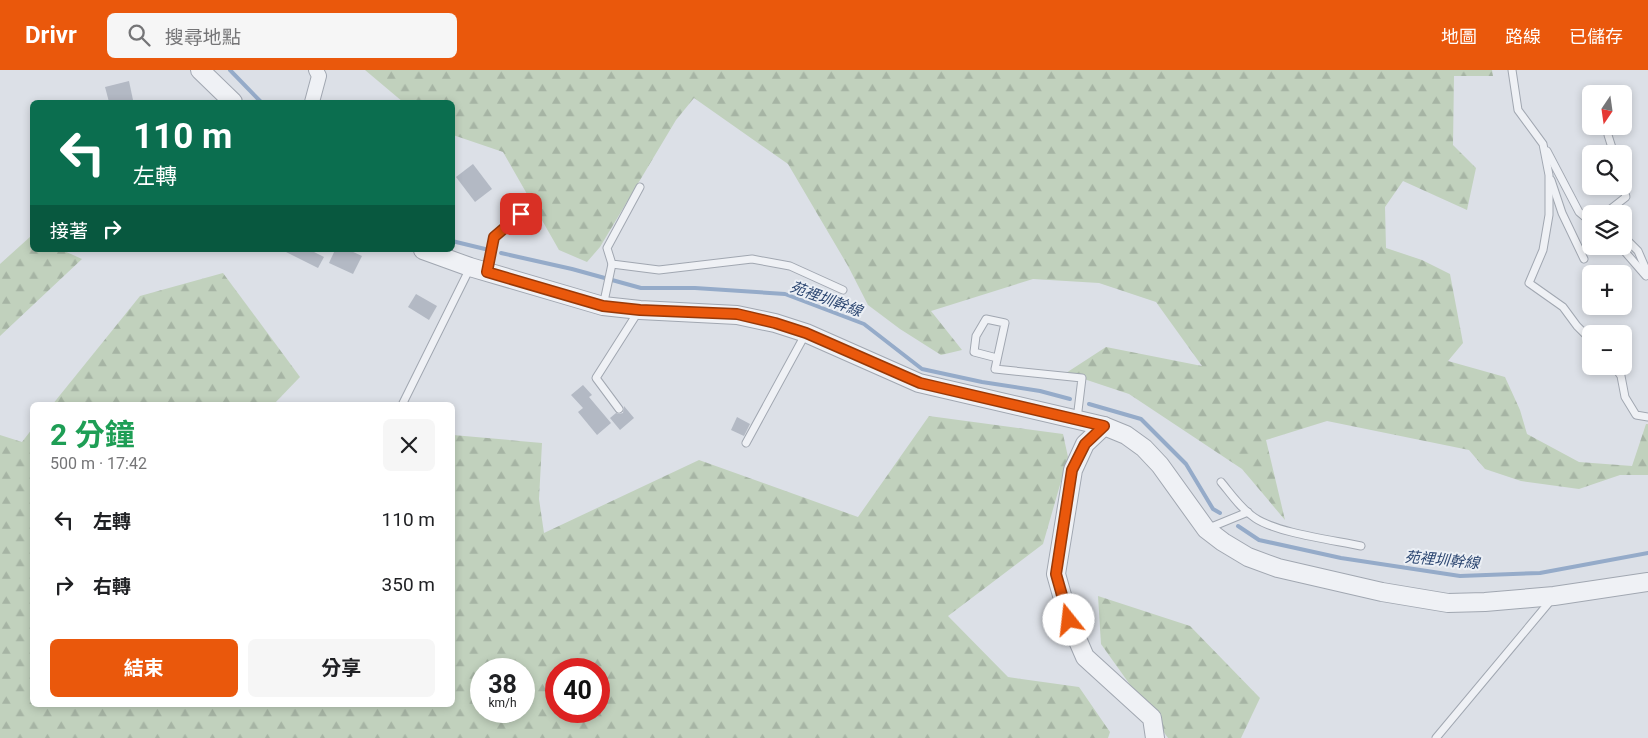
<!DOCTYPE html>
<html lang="zh-TW">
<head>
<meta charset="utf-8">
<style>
	:root { --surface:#fff; --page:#f6f6f6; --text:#202124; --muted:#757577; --accent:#ea580c }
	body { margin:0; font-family:Roboto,"Noto Sans TC",sans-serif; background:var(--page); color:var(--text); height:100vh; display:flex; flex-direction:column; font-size:19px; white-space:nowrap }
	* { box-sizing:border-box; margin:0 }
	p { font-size:16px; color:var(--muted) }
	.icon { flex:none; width:28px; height:28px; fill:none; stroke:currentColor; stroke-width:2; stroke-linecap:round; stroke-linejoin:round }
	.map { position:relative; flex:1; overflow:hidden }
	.sheet { position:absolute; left:30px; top:332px; width:425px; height:305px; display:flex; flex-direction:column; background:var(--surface); border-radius:8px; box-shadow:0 2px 8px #0003 }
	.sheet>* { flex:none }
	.banner { position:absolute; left:30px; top:30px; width:425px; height:152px; border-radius:8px; box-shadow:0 2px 8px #0003; background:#0b6e4f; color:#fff; overflow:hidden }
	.needle { width:32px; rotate:193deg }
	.buttons { position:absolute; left:1582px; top:15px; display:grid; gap:10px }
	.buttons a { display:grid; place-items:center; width:50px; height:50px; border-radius:8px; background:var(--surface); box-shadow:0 2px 8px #0003; font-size:25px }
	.speed { position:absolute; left:470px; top:588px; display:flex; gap:10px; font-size:25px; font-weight:700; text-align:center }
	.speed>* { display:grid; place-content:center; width:65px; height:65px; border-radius:50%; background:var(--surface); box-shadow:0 2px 8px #0003; line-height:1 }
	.speed small { font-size:12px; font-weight:400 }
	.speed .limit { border:8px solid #d22; background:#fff; color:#111 }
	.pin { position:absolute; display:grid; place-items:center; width:42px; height:42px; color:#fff; margin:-21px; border-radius:10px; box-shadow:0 2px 8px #0006 }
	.me { position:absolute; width:55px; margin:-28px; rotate:344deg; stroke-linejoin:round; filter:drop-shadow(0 0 4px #0008) }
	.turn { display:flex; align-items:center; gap:18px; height:105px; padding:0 20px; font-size:22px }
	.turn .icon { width:65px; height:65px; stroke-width:2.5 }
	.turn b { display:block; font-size:35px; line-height:42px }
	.then { display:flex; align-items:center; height:48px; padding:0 20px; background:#0003; gap:10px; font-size:19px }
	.round { display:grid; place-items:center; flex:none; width:52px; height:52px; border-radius:8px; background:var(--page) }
	.summary { display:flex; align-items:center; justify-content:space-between; height:85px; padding:0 20px }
	h1 { font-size:30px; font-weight:700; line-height:38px; color:#1e9e55 }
	.action { display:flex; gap:10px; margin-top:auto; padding:10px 20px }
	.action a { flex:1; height:58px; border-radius:8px; background:var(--accent); color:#fff; font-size:20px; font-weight:700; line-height:58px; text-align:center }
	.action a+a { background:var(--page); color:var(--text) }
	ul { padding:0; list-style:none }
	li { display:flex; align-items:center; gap:15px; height:65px; padding:0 20px }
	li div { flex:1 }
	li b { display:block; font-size:19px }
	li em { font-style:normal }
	header { display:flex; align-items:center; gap:30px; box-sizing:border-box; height:70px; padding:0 25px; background:var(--accent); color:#fff }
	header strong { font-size:24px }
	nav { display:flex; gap:28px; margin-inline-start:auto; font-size:18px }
	.search { width:350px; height:45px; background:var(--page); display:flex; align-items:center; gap:12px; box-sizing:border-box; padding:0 18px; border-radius:8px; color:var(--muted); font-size:19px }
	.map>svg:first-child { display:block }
	.forest { fill:url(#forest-firs); fill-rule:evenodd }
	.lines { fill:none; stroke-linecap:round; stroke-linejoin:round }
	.stream { stroke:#95abc9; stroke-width:4 }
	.building { fill:#b3b9c4 }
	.service-casing { stroke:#a1a7b1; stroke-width:9 }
	.minor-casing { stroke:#a1a7b1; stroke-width:16 }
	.tertiary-casing { stroke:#a1a7b1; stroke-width:20 }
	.service { stroke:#eff1f5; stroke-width:7 }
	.minor { stroke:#eff1f5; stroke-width:14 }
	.tertiary { stroke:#eff1f5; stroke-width:18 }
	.route-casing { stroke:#983908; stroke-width:12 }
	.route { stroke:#ea580c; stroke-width:9 }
	.labels { text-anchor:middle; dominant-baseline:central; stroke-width:4; stroke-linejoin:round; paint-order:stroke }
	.water-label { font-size:15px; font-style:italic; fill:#2f4973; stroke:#ebeff5 }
</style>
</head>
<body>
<header>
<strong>Drivr</strong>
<div class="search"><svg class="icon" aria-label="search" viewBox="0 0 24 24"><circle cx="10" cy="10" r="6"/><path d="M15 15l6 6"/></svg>搜尋地點</div>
<nav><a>地圖</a><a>路線</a><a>已儲存</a></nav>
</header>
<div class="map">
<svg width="1648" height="668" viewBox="0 0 1648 668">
	<defs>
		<pattern id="forest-firs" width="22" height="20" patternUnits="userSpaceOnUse" patternTransform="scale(1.25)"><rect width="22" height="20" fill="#c1d1bd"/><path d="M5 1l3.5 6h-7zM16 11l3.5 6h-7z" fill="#a6b4a4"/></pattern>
	</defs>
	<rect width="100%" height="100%" fill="#dce0e7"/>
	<g class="forest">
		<path d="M 365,0 L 1492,0 L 1493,6 L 1454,6 L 1453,75 L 1476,98 L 1467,140 L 1403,111 L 1385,137 L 1386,178 L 1422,190 L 1450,204 L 1463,273 L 1448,291 L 1505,307 L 1520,340 L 1527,364 L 1579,392 L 1632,396 L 1646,354 L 1648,354 L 1648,405 L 1620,405 L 1579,419 L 1521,411 L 1485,399 L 1469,380 L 1327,351 L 1266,370 L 1285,450 L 1242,399 L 1129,324 L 1066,303 L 1106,277 L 1202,296 L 1156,232 L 1099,213 L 1033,209 L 931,241 L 962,280 L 941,285 L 900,259 L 868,235 L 848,196 L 788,94 L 694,28 L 676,50 L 600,177 L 587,192 L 559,180 L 503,82 L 453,65 L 452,32 L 403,32 Z"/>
		<path d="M 31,166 L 32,167 L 32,180 L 62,180 L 82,189 L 0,266 L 0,194 Z"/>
		<path d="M 223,203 L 300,307 L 273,335 L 52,335 L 140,226 Z"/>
		<path d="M 929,346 L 1063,364 L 1068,387 L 1043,474 L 948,546 L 1008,607 L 1079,617 L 1110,662 L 1108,668 L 0,668 L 0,365 L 22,372 L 32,359 L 32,635 L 452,635 L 453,365 L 542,373 L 539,429 L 544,463 L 699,390 L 858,447 ZM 481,599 L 524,599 L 524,641 L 481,641 ZM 556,599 L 599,599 L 599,641 L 556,641 Z"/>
		<path d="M 1098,526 L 1190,556 L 1260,628 L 1241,668 L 1168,668 L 1101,574 Z"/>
	</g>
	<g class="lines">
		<g class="stream">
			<path d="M 230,0 L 261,32"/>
			<path d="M 452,171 L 485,179"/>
			<path d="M 501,183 L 572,199 L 641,218 L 695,218 L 785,224 L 864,254 L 922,299 L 982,312 L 1040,321 L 1070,329"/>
			<path d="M 1089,334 L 1141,349 L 1186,394 L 1213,439 L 1220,443"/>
			<path d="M 1238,456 L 1259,470 L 1341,488 L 1460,506 L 1540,503 L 1648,483"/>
		</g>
	</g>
	<g class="building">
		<path d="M 129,11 L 133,30 L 124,32 L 109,32 L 105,17 Z"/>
		<path d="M 473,94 L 492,119 L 475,132 L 456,107 Z"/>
		<path d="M 282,180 L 310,180 L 324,187 L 318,198 Z"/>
		<path d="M 335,180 L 349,180 L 362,186 L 353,204 L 329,193 Z"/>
		<path d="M 416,224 L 437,236 L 429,250 L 408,237 Z"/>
		<path d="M 583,315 L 592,325 L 589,327 L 611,353 L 597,365 L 578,342 L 583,338 L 571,325 Z"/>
		<path d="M 624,336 L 634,348 L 620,360 L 610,348 L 616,343 L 619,344 L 623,343 Z"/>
		<path d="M 737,347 L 750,354 L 744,366 L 731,360 Z"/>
	</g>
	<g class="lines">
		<g class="service-casing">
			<g id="service">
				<path d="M 1512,0 L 1518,40 L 1543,74 L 1549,105 L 1549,145 L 1543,180 L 1529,213 L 1563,237 L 1577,256 L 1591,270"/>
				<path d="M 1608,65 L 1614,84"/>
				<path d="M 1547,81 L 1579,142 L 1591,152"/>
				<path d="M 1551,110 L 1562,143 L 1584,189"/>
				<path d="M 640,117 L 607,178 L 612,194 L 659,200 L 752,189 L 790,196 L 843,220"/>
				<path d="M 1608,144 L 1608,141 L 1626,127 L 1623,116"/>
				<path d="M 1624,167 L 1638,181 L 1648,204"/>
				<path d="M 1620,176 L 1646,206"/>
				<path d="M 487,201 L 494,167 L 521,144"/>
				<path d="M 603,236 L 612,194"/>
				<path d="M 997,288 L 974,282 L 976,266 L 986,249 L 1005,253 L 995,299 L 1082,308 L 1077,349"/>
				<path d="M 1614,296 L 1621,306 L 1625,327 L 1636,345 L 1648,347"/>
				<path d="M 402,335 L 470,198"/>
				<path d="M 619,339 L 596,308 L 638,242"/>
				<path d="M 746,373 L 806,263"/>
				<path d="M 1221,412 C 1231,424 1241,439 1255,448 C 1277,463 1333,470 1361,476"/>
				<path d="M 1209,458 L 1248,442"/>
				<path d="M 1436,668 L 1552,529"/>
			</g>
		</g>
		<g class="minor-casing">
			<path id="minor" d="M 312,32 L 319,6 L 316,0"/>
		</g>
		<g class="tertiary-casing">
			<g id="tertiary">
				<path d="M 200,0 L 233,32"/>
				<path d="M 423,180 L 470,197 L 603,236 L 640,240 L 737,245 L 775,253 L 806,263 L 919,313 L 1104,356 L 1126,365 L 1144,378 L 1160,395 L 1206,459 L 1223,472 L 1248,487 L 1278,498 L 1382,522 L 1448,533 L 1485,532 L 1554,526 L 1648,512"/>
				<path d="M 1104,356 L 1085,374 L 1073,400 L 1056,504 L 1069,550 L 1085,587 L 1152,648 L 1155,668"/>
			</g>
		</g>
		<use href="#service" class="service"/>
		<use href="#minor" class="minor"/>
		<use href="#tertiary" class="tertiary"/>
	</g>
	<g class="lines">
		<g class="route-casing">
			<path id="route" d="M 521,144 L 494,167 L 487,202 L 603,236 L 640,240 L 737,244 L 775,253 L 806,263 L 920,313 L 1104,356 L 1085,374 L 1072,400 L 1056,504 L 1069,550"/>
		</g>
		<use href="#route" class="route"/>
	</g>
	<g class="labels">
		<g class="water-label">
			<text transform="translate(826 229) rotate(20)">苑裡圳幹線</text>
			<text transform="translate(1442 490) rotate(5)">苑裡圳幹線</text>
		</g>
	</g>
</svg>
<div class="buttons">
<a><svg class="needle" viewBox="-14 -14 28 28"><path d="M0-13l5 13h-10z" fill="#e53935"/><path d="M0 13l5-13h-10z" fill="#757577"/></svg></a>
<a><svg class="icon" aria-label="search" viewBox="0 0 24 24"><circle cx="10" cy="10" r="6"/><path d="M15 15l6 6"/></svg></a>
<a><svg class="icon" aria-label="layers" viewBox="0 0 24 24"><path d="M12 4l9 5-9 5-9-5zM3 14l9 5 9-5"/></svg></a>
<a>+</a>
<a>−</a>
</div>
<div class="speed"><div>38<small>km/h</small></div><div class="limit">40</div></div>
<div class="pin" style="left:521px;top:144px;background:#d93025"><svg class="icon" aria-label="arrive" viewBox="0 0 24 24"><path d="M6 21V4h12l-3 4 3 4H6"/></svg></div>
<svg class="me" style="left:1069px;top:550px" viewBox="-20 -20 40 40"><circle r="19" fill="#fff"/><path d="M0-13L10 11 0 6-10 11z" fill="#ea580c"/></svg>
<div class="banner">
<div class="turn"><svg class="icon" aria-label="left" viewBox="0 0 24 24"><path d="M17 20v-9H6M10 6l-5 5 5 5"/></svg><div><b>110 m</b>左轉</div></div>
<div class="then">接著<svg class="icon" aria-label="right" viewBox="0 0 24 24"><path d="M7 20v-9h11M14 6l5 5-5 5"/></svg></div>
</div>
<section class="sheet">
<div class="summary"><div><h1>2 分鐘</h1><p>500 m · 17:42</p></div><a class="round"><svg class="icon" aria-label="close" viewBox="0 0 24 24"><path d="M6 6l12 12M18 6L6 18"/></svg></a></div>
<ul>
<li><svg class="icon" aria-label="left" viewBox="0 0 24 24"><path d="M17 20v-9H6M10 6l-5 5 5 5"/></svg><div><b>左轉</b></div><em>110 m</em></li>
<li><svg class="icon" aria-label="right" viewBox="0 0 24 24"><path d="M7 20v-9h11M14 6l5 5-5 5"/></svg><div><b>右轉</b></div><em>350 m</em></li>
</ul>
<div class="action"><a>結束</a><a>分享</a></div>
</section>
</div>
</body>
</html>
